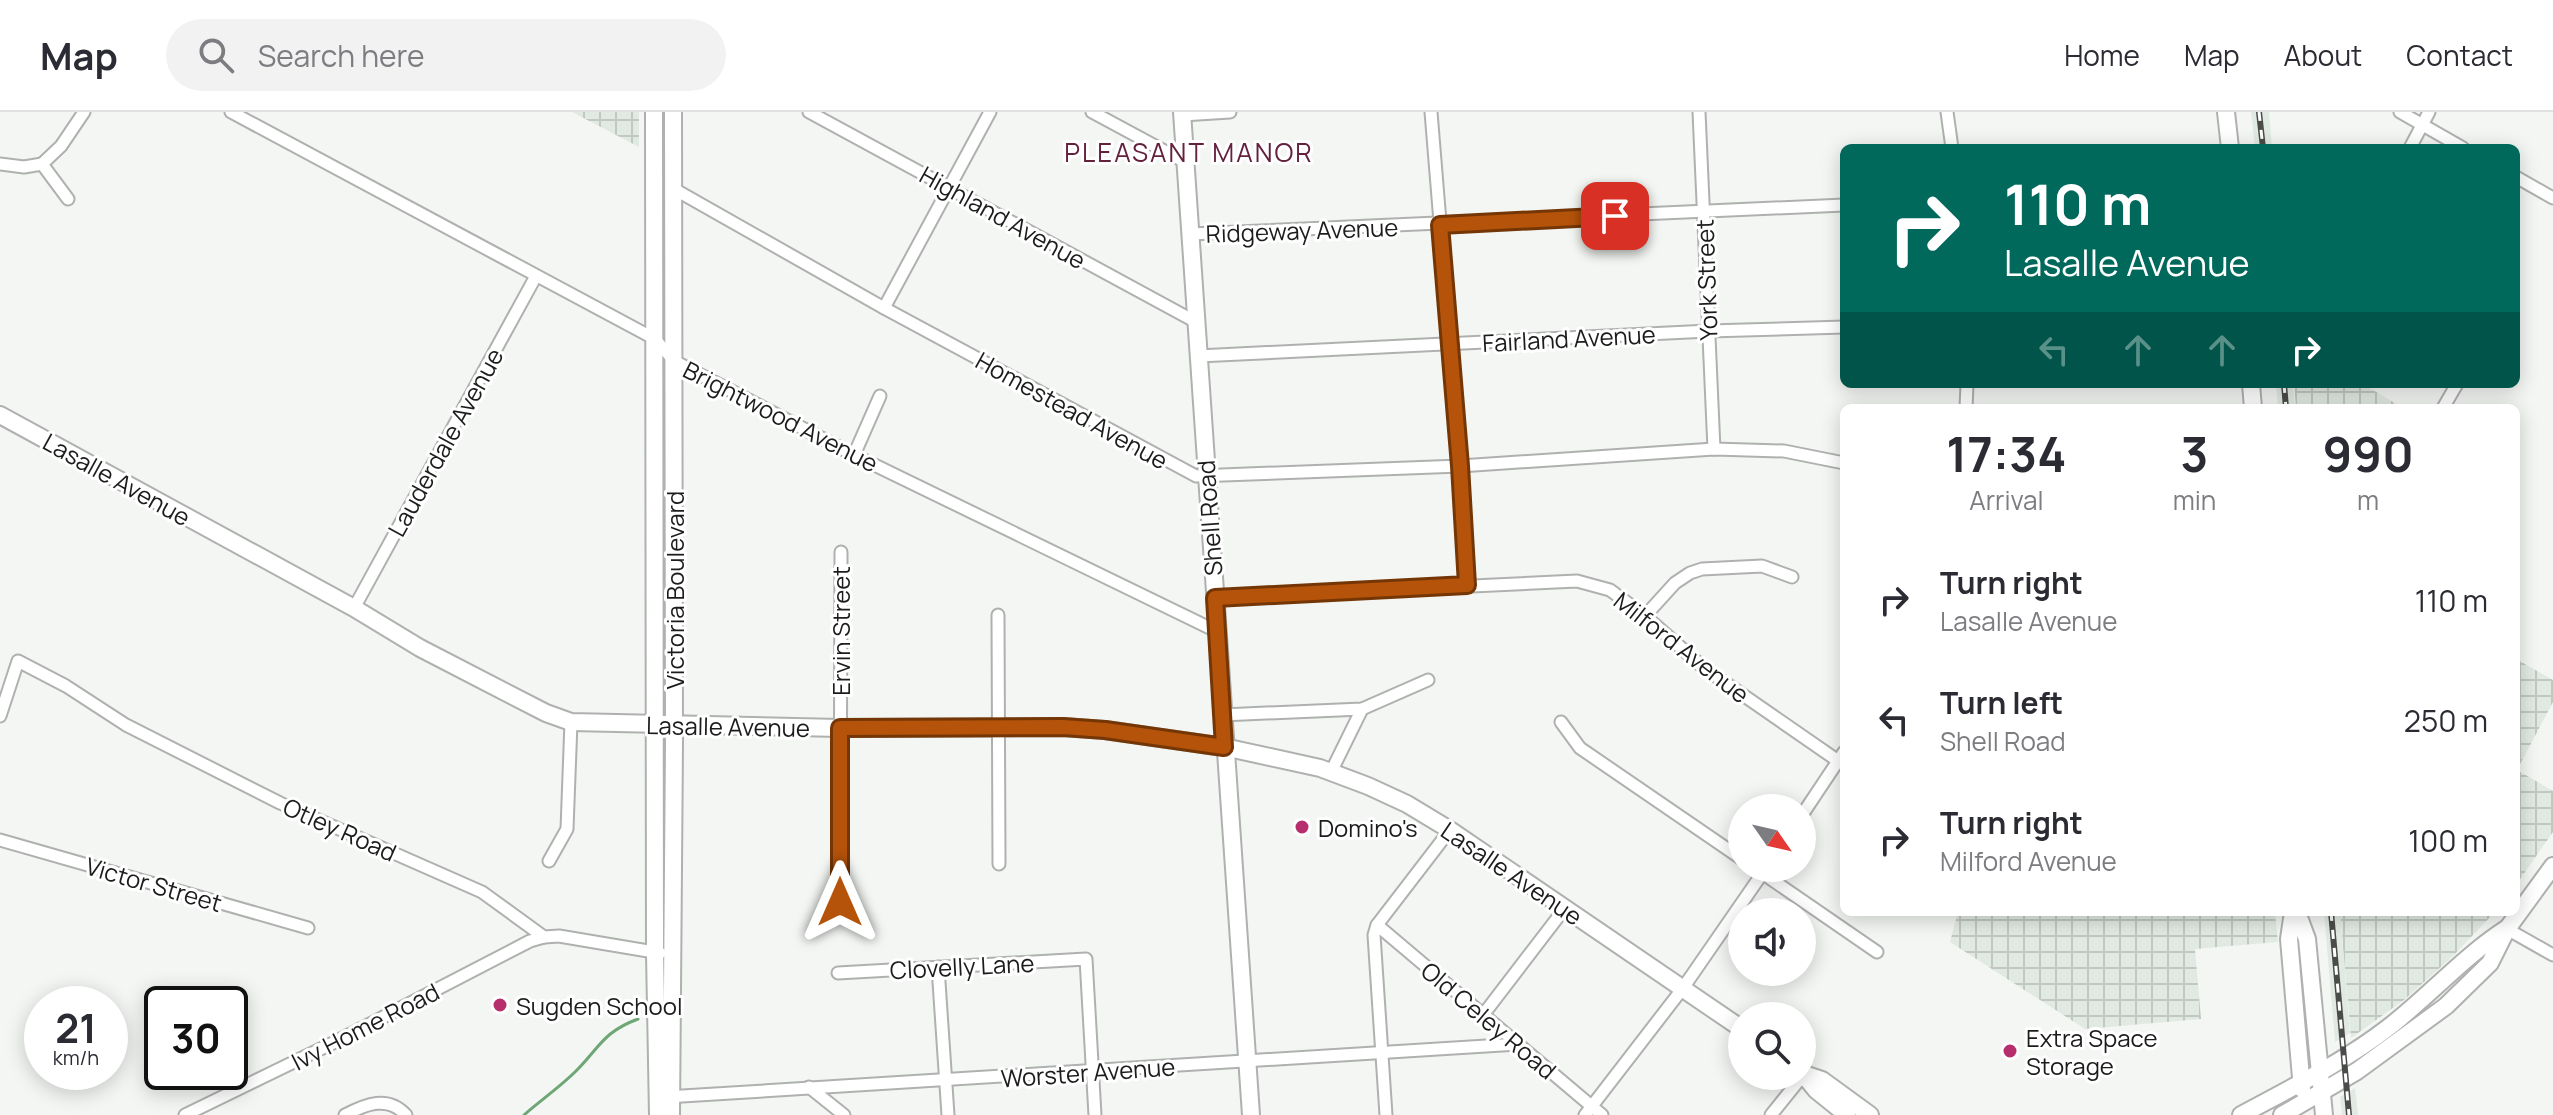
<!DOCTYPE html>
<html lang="en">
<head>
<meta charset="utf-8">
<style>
	:root { --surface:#fff; --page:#f2f2f3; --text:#2b2b33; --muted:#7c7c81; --line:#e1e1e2 }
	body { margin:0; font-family:Manrope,sans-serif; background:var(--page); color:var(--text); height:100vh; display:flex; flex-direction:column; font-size:30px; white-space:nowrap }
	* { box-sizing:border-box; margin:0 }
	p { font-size:26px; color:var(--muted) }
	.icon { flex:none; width:44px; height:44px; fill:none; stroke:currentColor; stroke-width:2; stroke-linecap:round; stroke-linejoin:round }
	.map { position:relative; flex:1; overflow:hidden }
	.panel { position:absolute; left:1840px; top:292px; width:680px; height:512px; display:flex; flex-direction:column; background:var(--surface); border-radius:12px; box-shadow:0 4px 20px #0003 }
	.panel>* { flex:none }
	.top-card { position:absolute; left:1840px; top:32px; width:680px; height:244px; border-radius:12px; box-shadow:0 4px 20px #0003; background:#00695c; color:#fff; overflow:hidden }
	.needle { width:52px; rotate:124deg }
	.fabs { position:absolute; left:1728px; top:682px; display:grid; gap:16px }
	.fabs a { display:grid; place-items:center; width:88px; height:88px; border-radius:50%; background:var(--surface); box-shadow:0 4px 20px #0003; font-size:40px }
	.speed { position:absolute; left:24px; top:874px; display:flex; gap:16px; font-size:40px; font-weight:700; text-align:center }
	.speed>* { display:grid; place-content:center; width:104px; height:104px; border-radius:50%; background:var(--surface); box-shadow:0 4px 20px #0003; line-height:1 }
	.speed small { font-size:20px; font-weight:400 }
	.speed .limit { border:4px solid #111; border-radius:12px; background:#fff; color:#111 }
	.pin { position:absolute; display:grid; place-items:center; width:68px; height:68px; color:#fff; margin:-34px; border-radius:16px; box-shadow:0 4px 12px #0006 }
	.me { position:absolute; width:88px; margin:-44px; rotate:0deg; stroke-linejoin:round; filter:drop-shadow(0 0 6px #0008) }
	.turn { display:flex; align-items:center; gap:28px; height:168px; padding:0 32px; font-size:36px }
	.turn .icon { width:104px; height:104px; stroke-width:2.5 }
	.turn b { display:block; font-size:56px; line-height:68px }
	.lanes { display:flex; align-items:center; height:76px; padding:0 32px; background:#0003; justify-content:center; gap:40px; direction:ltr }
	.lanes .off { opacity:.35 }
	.eta { display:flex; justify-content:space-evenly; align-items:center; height:136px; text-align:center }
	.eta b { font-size:48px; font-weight:700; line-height:56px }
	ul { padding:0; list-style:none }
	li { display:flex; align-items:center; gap:24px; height:120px; padding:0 32px }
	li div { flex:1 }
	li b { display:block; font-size:30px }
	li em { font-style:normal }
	header { display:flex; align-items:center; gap:48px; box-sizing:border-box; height:112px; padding:0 40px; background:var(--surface); border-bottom:2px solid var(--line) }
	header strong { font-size:38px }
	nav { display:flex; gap:44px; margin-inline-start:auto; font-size:28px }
	.search { width:560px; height:72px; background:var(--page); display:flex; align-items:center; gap:20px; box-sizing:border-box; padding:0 28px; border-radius:44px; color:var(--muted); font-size:30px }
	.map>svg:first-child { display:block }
	.built { fill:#e1eae2 }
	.industrial { fill:url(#industrial-grid) }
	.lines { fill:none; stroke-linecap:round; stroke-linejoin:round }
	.stream { stroke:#6ea775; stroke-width:3 }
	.street-casing { stroke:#afb1af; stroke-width:15 }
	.secondary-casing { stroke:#afb1af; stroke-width:20 }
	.street { stroke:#fff; stroke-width:11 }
	.secondary { stroke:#fff; stroke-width:16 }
	.rail-casing { stroke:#4a4c4a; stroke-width:6 }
	.rail { stroke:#fff; stroke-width:3; stroke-dasharray:9; stroke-linecap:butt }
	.route-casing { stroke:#753606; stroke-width:20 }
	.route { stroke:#b45309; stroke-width:14 }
	.poi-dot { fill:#b72e6d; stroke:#fff; stroke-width:3 }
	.labels { text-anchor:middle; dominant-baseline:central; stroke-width:6; stroke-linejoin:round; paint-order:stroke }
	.street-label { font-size:24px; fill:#1b1c1b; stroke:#fff }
	.poi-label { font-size:24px; fill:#1b1c1b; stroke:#fff; text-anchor:start }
	.neighbourhood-label { font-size:26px; letter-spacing:2px; fill:#63213d; stroke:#fff }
</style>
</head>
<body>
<header>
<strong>Map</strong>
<div class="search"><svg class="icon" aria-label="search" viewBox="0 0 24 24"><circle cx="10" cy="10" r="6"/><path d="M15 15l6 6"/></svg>Search here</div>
<nav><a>Home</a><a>Map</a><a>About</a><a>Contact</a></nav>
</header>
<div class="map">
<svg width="2553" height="1003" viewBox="0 0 2553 1003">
	<defs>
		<pattern id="industrial-grid" width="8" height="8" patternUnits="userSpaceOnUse" patternTransform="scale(2)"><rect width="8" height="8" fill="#e1eae2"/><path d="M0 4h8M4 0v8" fill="none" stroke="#c0c8c1"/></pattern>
	</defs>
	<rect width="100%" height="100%" fill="#f3f6f3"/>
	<g class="built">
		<path d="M 2251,0 L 2269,0 L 2272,36 L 2255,36 Z"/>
		<path d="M 2276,272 L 2293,272 L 2295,296 L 2278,296 Z"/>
		<path d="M 2324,800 L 2340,800 L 2350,921 L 2335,930 Z"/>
		<path d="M 2355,976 L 2358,1003 L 2342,1003 L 2340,985 Z"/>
	</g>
	<g class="industrial">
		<path d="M 572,0 L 639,0 L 639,35 Z"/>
		<path d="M 2294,272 L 2363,272 L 2403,296 L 2296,296 Z"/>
		<path d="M 2516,547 L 2553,568 L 2553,590 L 2517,658 L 2553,679 L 2553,720 L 2516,773 Z"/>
		<path d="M 1958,800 L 2275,800 L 2278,830 L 2195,837 L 2201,907 L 2085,917 L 1950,830 Z"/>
		<path d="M 2340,800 L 2495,800 L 2453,844 L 2404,888 L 2351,926 Z"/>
	</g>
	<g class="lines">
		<path class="stream" d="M 524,1003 C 541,988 560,975 576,959 C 600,935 603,920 638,907"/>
		<g class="street-casing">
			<g id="street">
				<path d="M 231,0 L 655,227 L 674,249 L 854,343 L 1216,519"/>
				<path d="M 809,0 L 1196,210"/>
				<path d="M 1092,0 L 1185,50"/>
				<path d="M 1431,0 L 1460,354 L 1467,473"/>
				<path d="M 1699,0 L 1714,337"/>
				<path d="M 1947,0 L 1952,36"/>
				<path d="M 2400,0 L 2463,36"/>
				<path d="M 1182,3 L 1230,0"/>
				<path d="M 2410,36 L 2429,0"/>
				<path d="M 0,52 L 24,55 L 42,52"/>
				<path d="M 2516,65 L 2553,86"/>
				<path d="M 674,77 L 884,196 L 1196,364 L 1460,354 L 1714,337 L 1784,339 L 1844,351"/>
				<path d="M 68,87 L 42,52 L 61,34 L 84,0"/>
				<path d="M 1191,122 L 1844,93"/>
				<path d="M 884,196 L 990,0"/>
				<path d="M 1198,244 L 1709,219 L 1844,215"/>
				<path d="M 1966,296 L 1967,272"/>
				<path d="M 2443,296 L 2457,272"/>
				<path d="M 854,343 L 880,284"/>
				<path d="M 1215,486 L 1577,469 L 1610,478 L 1645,504 L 1704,556 L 1844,653"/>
				<path d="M 354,496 L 536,164"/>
				<path d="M 998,503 L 999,752"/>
				<path d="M 1645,504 L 1675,471 L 1690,461 L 1702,457 L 1762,454 L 1792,465"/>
				<path d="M 1222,603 L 1362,597 L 1428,568"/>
				<path d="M 0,604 L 18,549 L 66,574 L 126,613 L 280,691 L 482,780 L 544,825 L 559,824 L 660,841"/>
				<path d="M 1561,610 L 1580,636 L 1742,747"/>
				<path d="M 1331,660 L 1362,597"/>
				<path d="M 1802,703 L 1844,640"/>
				<path d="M 0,728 L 308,816"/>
				<path d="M 549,749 L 567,717 L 571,610"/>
				<path d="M 1755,756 L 1877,840"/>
				<path d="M 840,790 L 841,440"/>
				<path d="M 1377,813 L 1602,1003"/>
				<path d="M 2507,817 L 2553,843"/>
				<path d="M 938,855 L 948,1003"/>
				<path d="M 838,861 L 1086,847 L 1095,1003"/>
				<path d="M 1483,903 L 1565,796"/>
				<path d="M 809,975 L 844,1003"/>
				<path d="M 666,985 L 1518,932"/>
				<path d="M 185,1003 L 337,929 L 530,829 L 544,825"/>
				<path d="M 345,1003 C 366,992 388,983 406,1003"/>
				<path d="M 1386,1003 L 1374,823 L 1377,813 L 1450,718"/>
				<path d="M 1585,1003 L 1683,876 L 1766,756"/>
				<path d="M 1771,1003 L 1804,962"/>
			</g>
		</g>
		<g class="secondary-casing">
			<g id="secondary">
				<path d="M 654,0 L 655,841 L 658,1003"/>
				<path d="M 1182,0 L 1251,1003"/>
				<path d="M 2226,0 L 2230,36"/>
				<path d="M 2251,272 L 2253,296"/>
				<path d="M 0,303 L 354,496 L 420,536 L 546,601 L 571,610 L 840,616 L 1063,615 L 1105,618 L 1224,635 L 1320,656 L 1368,674 L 1407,692 L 1450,718 L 1742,917"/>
				<path d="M 2293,800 L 2289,827 L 2302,977"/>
				<path d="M 2297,800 L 2307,827 L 2324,1003"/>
				<path d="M 1803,962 L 1816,978 L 1847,1003"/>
				<path d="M 1804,962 L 1822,968 L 1870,1003"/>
				<path d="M 671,1003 L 674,631 L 673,0"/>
				<path d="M 2241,1003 C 2291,976 2344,950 2389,915 C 2429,884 2463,845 2506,817"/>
				<path d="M 2282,1003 L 2357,959 L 2446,894 L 2490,851 L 2507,817 L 2553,754"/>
			</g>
		</g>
		<use href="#street" class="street"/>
		<use href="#secondary" class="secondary"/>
		<g class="rail-casing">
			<g id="rail">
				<path d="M 2259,0 L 2263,36"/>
				<path d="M 2284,272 L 2286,296"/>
				<path d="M 2331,800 L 2349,1003"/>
			</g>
		</g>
		<use href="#rail" class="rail"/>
	</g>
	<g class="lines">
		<g class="route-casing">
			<path id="route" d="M 840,790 L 840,616 L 1063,615 L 1105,618 L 1224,635 L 1215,486 L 1467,473 L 1460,354 L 1440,113 L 1615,104"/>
		</g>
		<use href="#route" class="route"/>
	</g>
	<g class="poi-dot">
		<circle cx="1302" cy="715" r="8"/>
		<circle cx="500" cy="893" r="8"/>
		<circle cx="2010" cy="939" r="8"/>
	</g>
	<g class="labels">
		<g class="street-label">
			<text transform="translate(1003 105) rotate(29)">Highland Avenue</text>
			<text transform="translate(1302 118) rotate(-2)">Ridgeway Avenue</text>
			<text transform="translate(1706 168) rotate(-92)">York Street</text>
			<text transform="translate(1569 226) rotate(-3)">Fairland Avenue</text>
			<text transform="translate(1072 298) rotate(29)">Homestead Avenue</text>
			<text transform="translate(781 304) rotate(27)">Brightwood Avenue</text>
			<text transform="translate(445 330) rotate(-61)">Lauderdale Avenue</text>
			<text transform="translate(117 367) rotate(29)">Lasalle Avenue</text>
			<text transform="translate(1209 406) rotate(-94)">Shell Road</text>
			<text transform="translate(674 478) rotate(-90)">Victoria Boulevard</text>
			<text transform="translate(840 519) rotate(-90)">Ervin Street</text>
			<text transform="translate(1682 535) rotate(38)">Milford Avenue</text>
			<text transform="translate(728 614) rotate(1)">Lasalle Avenue</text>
			<text transform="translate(340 717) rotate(24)">Otley Road</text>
			<text transform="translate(1512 761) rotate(34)">Lasalle Avenue</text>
			<text transform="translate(154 772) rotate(16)">Victor Street</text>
			<text transform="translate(962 854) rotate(-3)">Clovelly Lane</text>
			<text transform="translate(1489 908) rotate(40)">Old Celey Road</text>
			<text transform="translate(365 914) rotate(-27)">Ivy Home Road</text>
			<text transform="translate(1088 960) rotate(-4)">Worster Avenue</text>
		</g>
		<g class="poi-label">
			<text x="1318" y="715">Domino's</text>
			<text x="516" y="893">Sugden School</text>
			<text x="2026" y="925">Extra Space<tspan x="2026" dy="28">Storage</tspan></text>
		</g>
		<g class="neighbourhood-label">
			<text x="1189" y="40">PLEASANT MANOR</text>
		</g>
	</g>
</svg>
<div class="fabs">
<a><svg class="needle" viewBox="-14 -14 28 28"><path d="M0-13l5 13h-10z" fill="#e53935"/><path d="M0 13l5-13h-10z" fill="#7c7c81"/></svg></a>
<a><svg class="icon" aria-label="sound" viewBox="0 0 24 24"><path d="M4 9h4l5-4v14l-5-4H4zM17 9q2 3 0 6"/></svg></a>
<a><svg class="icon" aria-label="search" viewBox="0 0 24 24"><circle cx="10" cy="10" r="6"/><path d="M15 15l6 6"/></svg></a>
</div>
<div class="speed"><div>21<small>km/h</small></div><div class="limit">30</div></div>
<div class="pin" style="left:1615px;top:104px;background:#d93025"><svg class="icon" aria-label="arrive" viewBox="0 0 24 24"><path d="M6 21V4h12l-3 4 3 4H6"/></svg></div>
<svg class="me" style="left:840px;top:790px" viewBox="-20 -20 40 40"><path d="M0-17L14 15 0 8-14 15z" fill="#b45309" stroke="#fff" stroke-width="4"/></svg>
<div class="top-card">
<div class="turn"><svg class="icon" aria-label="right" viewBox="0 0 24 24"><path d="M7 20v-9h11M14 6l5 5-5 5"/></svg><div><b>110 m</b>Lasalle Avenue</div></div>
<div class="lanes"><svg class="icon off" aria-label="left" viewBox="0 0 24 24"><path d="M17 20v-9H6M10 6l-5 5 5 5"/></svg><svg class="icon off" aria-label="ahead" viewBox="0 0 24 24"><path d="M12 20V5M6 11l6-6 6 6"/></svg><svg class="icon off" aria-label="ahead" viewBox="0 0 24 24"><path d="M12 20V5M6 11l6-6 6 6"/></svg><svg class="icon" aria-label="right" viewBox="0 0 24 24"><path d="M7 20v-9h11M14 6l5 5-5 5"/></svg></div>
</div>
<section class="panel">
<div class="eta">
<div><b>17:34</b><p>Arrival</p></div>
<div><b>3</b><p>min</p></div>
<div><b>990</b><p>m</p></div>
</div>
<ul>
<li><svg class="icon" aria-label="right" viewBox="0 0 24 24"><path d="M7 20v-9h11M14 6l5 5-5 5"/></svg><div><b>Turn right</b><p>Lasalle Avenue</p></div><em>110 m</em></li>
<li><svg class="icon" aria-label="left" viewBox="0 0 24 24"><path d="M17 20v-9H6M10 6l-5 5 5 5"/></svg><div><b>Turn left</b><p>Shell Road</p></div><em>250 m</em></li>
<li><svg class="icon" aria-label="right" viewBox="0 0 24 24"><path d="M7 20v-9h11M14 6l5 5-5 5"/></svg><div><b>Turn right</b><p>Milford Avenue</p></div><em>100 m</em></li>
</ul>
</section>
</div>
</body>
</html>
